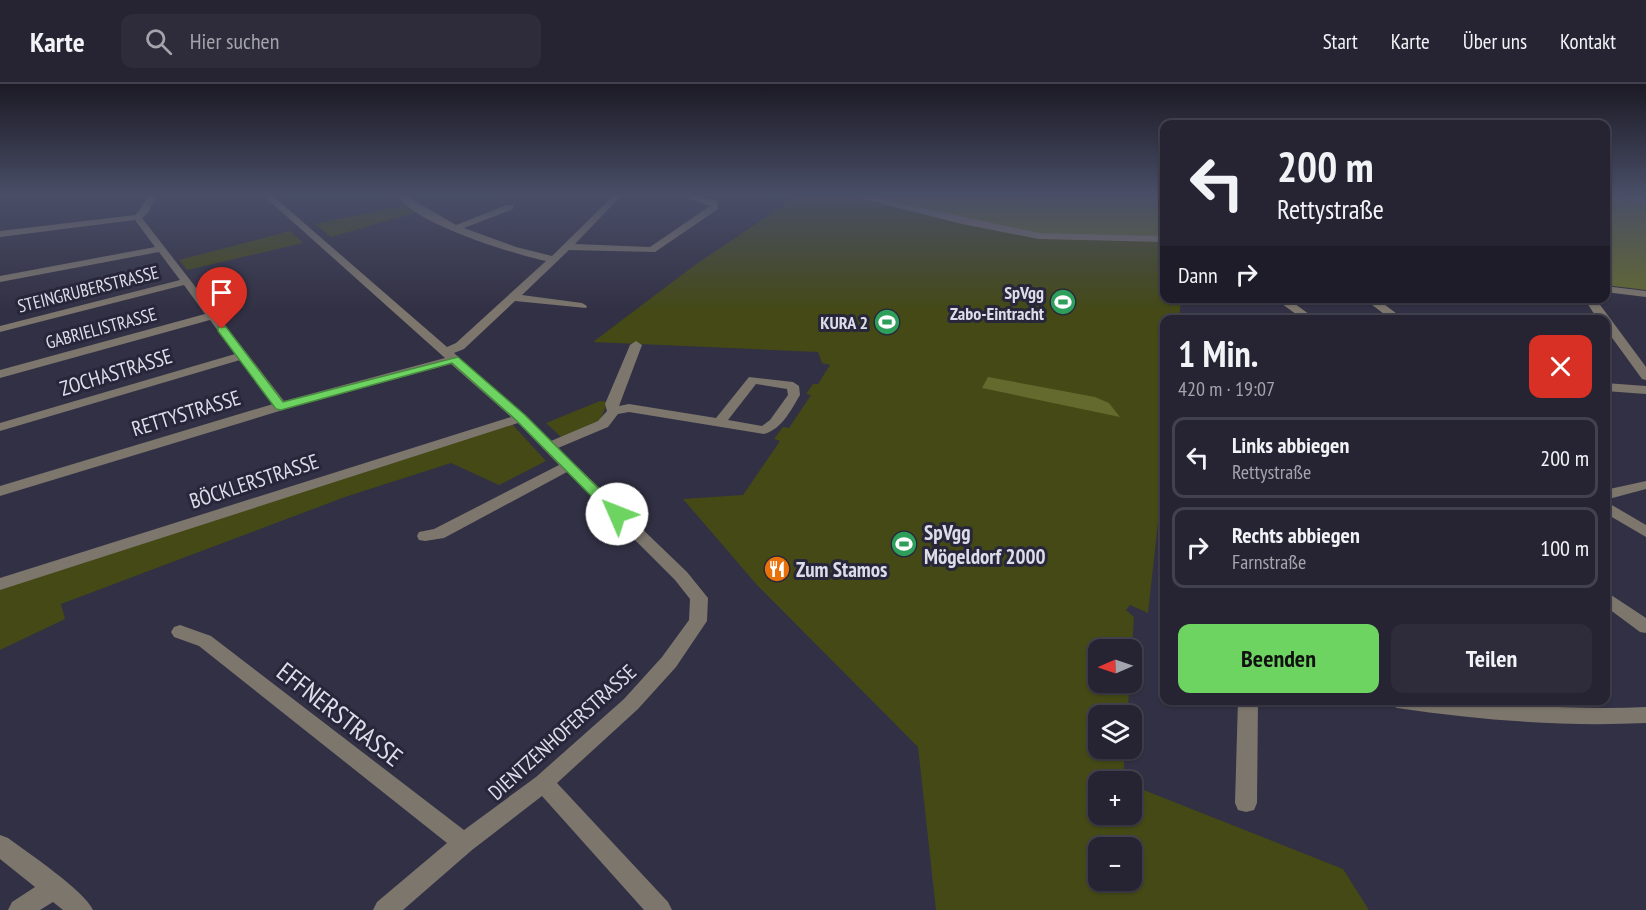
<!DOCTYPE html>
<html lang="de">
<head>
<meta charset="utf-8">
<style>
	:root { --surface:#262433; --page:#2e2c3b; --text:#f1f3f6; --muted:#a4a4ac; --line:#42414e; --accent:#6dd361 }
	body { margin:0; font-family:"PT Sans Narrow",sans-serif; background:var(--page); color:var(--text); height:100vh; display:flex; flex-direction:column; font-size:22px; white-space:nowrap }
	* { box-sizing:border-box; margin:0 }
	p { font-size:20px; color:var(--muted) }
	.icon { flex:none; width:33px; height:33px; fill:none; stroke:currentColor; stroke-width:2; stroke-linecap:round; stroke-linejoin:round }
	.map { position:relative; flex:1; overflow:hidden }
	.drawer { position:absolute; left:1160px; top:231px; width:450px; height:390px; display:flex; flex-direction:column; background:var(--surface); border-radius:12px; box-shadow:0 2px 4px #0004,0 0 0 2px var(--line) }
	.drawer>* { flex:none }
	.hud { position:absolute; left:1160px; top:36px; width:450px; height:183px; border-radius:12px; box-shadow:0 2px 4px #0004,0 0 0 2px var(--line); background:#262433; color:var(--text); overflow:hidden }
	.needle { width:39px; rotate:268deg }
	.controls { position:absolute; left:1088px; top:555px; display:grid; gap:12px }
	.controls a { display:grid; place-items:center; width:54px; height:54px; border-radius:12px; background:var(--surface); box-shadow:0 2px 4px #0004,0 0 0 2px var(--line); font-size:30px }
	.pin { position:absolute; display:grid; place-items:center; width:51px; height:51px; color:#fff; margin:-62px -26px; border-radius:50% 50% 50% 0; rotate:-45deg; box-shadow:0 0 6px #0007 }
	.pin .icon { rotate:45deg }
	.me { position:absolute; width:66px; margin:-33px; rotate:314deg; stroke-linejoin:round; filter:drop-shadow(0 0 4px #0008) }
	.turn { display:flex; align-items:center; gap:21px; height:126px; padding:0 18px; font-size:27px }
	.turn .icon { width:78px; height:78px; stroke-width:2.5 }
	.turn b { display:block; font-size:42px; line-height:51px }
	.then { display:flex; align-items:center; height:57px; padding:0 18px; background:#0003; gap:12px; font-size:22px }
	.round { display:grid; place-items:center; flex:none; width:63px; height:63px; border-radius:12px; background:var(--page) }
	.head { display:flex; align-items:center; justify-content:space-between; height:102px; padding:0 18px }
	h1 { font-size:36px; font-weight:600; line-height:45px }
	.action { display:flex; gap:12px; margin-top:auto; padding:12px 18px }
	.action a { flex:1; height:69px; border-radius:12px; background:var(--accent); color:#111; font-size:24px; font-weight:600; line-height:69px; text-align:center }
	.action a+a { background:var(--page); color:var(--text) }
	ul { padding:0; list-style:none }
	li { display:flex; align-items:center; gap:18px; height:81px; margin:0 12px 9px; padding:0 6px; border:3px solid var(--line); border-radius:12px }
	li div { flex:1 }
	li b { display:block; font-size:22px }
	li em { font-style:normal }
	header { display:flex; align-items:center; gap:36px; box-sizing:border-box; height:84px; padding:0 30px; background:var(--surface); border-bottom:2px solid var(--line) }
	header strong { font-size:28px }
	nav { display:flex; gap:33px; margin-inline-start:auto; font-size:21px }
	.search { width:420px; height:54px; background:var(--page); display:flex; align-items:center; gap:15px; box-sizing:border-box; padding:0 21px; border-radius:12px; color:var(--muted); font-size:22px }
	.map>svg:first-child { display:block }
	.green { fill:#444916; fill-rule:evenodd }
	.forest { fill:#646a2e }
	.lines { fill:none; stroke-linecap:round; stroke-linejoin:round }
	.minor { fill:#7d766d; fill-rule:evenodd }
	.route { fill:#6dd361; stroke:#47893f; stroke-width:1.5 }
	.labels { text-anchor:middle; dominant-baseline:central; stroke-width:6; stroke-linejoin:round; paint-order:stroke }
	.far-street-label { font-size:18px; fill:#ddddea; stroke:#28263a }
	.far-poi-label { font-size:18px; font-weight:bold; fill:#ddddea; stroke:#28263a; text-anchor:end }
	.street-label { font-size:21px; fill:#ddddea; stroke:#28263a }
	.poi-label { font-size:21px; font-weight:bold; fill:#ddddea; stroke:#28263a; text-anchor:start }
	.near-street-label { font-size:26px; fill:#ddddea; stroke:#28263a }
</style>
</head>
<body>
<header>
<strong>Karte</strong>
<div class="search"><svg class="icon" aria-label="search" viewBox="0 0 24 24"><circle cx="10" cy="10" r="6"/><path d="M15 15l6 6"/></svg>Hier suchen</div>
<nav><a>Start</a><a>Karte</a><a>Über uns</a><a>Kontakt</a></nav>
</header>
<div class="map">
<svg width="1646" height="826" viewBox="0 0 1646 826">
	<rect width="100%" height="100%" fill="#323044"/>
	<g class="green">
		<path d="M 797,112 L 850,112 L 1025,151 L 1164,156 L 1164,214 L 1181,215 L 1179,235 L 1164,236 L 1164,384 L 1148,529 L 1130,521 L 1126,526 L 1134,533 L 1131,579 L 1131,566 L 1098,566 L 1098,598 L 1130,599 L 1127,631 L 1098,632 L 1098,664 L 1125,665 L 1123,697 L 1098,698 L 1098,730 L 1131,730 L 1131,701 L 1343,785 L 1369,826 L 936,826 L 918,663 L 757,501 L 683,415 L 743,411 L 780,357 L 774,355 L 783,343 L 789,344 L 811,311 L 806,310 L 813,300 L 818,300 L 830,281 L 822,279 L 818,268 L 593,258 L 695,181 ZM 1098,764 L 1131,764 L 1131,796 L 1098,796 Z"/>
		<path d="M 406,121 L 417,128 L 331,153 L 315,140 Z"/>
		<path d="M 290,147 L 303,159 L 187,186 L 179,176 Z"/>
		<path d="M 600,317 L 608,318 L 600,336 L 562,354 L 546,339 Z"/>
		<path d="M 512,340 L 546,377 L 499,401 L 451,379 L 345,413 L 61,520 L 65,535 L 0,566 L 0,505 Z"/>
	</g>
	<g class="forest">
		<path d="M 869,112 L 1164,112 L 1164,153 C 1129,150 1094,153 1058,151 C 1000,147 927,126 869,112 Z"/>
		<path d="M 1605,112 L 1616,112 L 1646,122 L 1646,206 L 1605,201 Z"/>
		<path d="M 988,293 L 1095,313 L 1109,319 L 1120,333 L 982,304 Z"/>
	</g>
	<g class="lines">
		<g class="minor">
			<path d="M 148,112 L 156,112 L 148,129 L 142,134 L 284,317 L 445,274 L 264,112 L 273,112 L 447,263 L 456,259 L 546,177 C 510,169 418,141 397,112 L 406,112 L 456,141 L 507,121 L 513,121 L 513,125 L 464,144 L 516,163 L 552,172 L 613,112 L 621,112 L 575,160 L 650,163 L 710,122 L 682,112 L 695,112 L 717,117 L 718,125 L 655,168 L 569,166 L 522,211 L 582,219 L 587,222 L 586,224 L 515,217 L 464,265 L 454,269 L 551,357 L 598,337 L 607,327 L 605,320 L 630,261 L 636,257 L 642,261 L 619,322 L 629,320 L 716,334 L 749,293 L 793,298 L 799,302 L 800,311 C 791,326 782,345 764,350 L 629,328 L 618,330 L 608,343 L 558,364 L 687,488 L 708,514 L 707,537 L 676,583 L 638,625 L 557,699 L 668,818 L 672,826 L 644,826 L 542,712 L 472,766 L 403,826 L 373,826 L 377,818 L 447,759 L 199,562 L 174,553 L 171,548 L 174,543 L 180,541 L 211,552 L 464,746 L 536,693 L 624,615 L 662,573 L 689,536 L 690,515 L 675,496 L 567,388 L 444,454 L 425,457 L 419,456 L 417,452 L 419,448 L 434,445 L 559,381 L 518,339 L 0,506 L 0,494 L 511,333 L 451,280 L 286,325 L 0,412 L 0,402 L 273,320 L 240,276 L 0,347 L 0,339 L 235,270 L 210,236 L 0,294 L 0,286 L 205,230 L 184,201 L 0,248 L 0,242 L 180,196 L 159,168 L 0,198 L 0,192 L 155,163 L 135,136 L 0,153 L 0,147 L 135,131 L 139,127 ZM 756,300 L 787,305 L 788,311 L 770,336 L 762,342 L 728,336 Z"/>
			<path d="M 852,112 L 865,112 L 1039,149 L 1164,152 L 1164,158 L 1039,155 L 962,140 Z"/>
			<path d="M 1619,112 L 1631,112 L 1646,116 L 1646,122 Z"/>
			<path d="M 1605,202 L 1646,207 L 1646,213 L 1605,208 Z"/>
			<path d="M 1274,214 L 1287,214 L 1317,236 L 1304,236 Z"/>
			<path d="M 1363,214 L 1376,214 L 1405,236 L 1392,236 Z"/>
			<path d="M 1584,214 L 1595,214 L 1646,283 L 1646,296 L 1642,295 L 1605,244 L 1605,236 L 1598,236 Z"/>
			<path d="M 1605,299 L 1646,302 L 1646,310 L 1605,307 Z"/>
			<path d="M 1646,397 L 1646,405 L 1605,416 L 1605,406 Z"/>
			<path d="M 1605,417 L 1646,441 L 1646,453 L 1605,429 Z"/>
			<path d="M 1605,507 L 1646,534 L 1646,549 L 1640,548 L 1605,522 Z"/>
			<path d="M 1238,616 L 1258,616 L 1257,719 L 1254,726 L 1246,728 L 1238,726 L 1235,719 Z"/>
			<path d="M 1388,616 C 1474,616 1559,627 1646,623 L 1646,639 C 1562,643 1480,636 1397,624 L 1390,621 Z"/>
			<path d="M 0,751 L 8,754 C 28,769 84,806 93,826 L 63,826 L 53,818 L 40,826 L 8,826 L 12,818 L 35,803 L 0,775 Z"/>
		</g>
	</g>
	<linearGradient id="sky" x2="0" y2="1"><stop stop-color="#1c1a25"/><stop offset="0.49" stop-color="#494e67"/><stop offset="1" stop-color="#494e67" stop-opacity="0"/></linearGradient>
	<rect width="1646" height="227" fill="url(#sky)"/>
	<path class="route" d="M 218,243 L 226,243 L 283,318 L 458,273 L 525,331 L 624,430 L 617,434 L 612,433 L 516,336 L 452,279 L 281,326 L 276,325 L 218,247 Z"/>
	<defs>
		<g id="stadium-disc" transform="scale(1.35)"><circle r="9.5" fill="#2e9e5b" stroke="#28263a"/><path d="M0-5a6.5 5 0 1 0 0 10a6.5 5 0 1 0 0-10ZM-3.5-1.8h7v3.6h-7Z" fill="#fff"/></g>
		<g id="restaurant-disc" transform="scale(1.35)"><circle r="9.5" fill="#e8710a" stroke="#28263a"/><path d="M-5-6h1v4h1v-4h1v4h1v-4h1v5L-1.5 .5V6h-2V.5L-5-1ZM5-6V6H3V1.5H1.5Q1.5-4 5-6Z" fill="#fff"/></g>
	</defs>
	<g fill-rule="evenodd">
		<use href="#stadium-disc" x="1063" y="218"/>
		<use href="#stadium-disc" x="887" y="238"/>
		<use href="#stadium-disc" x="904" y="460"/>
		<use href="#restaurant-disc" x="777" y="485"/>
	</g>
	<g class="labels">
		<g class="far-street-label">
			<text transform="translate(88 205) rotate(-14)">STEINGRUBERSTRASSE</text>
			<text transform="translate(101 244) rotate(-15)">GABRIELISTRASSE</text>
		</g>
		<g class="far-poi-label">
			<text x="1044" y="208">SpVgg<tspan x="1044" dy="21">Zabo-Eintracht</tspan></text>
			<text x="868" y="238">KURA 2</text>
		</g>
		<g class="street-label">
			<text transform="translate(116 288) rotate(-17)">ZOCHASTRASSE</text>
			<text transform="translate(186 329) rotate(-17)">RETTYSTRASSE</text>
			<text transform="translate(254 397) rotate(-18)">BÖCKLERSTRASSE</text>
			<text transform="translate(562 648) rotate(-42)">DIENTZENHOFERSTRASSE</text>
		</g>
		<g class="poi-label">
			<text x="924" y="448">SpVgg<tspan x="924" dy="24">Mögeldorf 2000</tspan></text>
			<text x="796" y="485">Zum Stamos</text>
		</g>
		<g class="near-street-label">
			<text transform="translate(340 630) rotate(38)">EFFNERSTRASSE</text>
		</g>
	</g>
</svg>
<div class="controls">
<a><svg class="needle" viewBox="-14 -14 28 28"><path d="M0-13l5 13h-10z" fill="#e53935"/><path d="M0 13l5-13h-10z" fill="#a4a4ac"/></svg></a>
<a><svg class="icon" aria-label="layers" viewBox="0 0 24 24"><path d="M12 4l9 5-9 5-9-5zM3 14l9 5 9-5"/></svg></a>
<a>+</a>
<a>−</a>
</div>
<div class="pin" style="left:222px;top:245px;background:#d93025"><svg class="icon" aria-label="arrive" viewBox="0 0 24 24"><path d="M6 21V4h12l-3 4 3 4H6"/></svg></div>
<svg class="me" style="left:617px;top:430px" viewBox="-20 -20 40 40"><circle r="19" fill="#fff"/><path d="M0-13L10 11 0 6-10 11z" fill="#6dd361"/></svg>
<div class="hud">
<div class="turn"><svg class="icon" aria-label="left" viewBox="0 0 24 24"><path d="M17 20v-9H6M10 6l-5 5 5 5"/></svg><div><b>200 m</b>Rettystraße</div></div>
<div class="then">Dann<svg class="icon" aria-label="right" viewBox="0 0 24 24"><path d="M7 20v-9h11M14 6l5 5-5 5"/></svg></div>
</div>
<section class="drawer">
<div class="head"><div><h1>1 Min.</h1><p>420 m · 19:07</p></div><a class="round" style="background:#d93025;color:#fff"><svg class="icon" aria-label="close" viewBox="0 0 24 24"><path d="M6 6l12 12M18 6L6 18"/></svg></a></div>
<ul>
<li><svg class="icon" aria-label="left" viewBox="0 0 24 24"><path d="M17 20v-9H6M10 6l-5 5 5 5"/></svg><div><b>Links abbiegen</b><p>Rettystraße</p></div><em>200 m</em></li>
<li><svg class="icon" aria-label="right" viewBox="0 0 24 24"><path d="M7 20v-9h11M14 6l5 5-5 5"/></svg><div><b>Rechts abbiegen</b><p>Farnstraße</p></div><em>100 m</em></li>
</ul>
<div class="action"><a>Beenden</a><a>Teilen</a></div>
</section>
</div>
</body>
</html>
